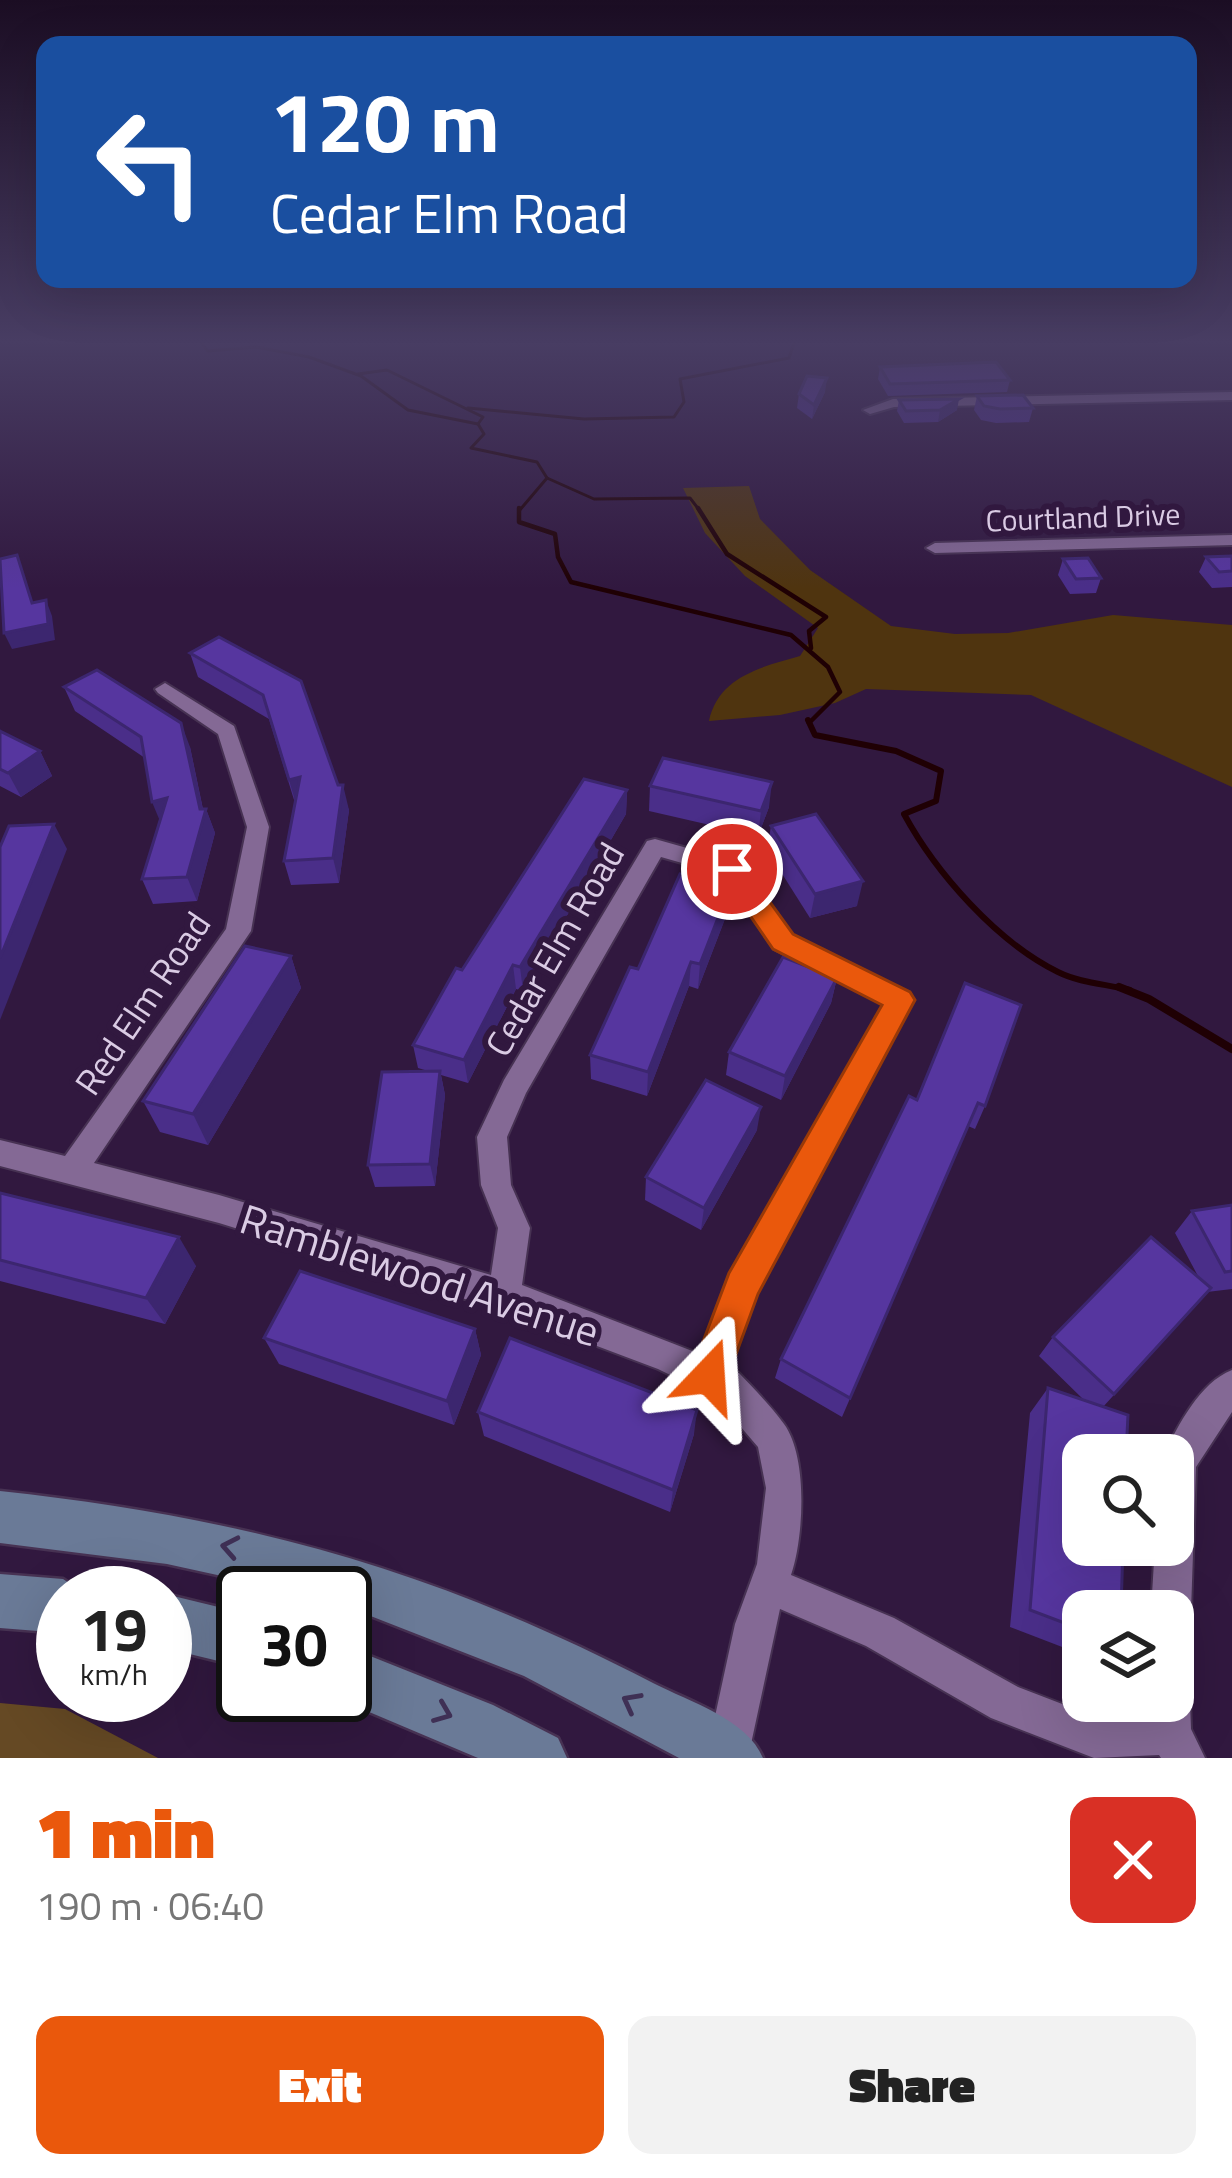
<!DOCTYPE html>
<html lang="en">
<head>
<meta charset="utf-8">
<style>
	:root { --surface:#fff; --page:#f2f2f2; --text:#222; --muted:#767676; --accent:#ea580c }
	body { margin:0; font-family:"Titillium Web",sans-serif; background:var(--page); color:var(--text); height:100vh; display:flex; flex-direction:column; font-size:45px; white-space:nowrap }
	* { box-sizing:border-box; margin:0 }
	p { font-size:39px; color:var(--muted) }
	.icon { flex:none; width:66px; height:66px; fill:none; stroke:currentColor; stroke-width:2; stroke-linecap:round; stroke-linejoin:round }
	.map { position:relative; height:1758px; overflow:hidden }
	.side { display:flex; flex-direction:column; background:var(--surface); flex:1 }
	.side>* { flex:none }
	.banner { position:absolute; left:36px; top:36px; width:1161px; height:252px; border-radius:24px; box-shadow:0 12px 48px #0002; background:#1a4fa0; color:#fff; overflow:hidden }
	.tools { position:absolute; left:1062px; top:1434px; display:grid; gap:24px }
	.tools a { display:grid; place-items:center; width:132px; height:132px; border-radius:24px; background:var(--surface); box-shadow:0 12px 48px #0002; font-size:60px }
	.speed { position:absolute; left:36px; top:1566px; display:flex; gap:24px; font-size:60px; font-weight:700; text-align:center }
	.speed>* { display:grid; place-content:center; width:156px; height:156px; border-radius:50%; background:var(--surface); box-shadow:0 12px 48px #0002; line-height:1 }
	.speed small { font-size:30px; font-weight:400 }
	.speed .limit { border:6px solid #111; border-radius:18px; background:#fff; color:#111 }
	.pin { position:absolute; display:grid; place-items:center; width:102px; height:102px; color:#fff; margin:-51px; border:6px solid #fff; border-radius:50%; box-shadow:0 3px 12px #0007 }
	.me { position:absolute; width:132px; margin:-66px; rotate:20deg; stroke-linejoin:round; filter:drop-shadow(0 0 9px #0008) }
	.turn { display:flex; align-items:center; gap:42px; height:252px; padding:0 36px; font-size:54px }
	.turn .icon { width:156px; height:156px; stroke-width:2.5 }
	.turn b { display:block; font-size:84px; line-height:102px }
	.round { display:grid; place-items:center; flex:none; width:126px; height:126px; border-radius:24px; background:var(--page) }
	.summary { display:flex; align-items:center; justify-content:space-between; height:204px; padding:0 36px }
	h1 { font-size:72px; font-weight:800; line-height:90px; color:var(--accent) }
	.primary-button { display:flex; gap:24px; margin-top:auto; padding:24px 36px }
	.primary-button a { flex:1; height:138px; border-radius:24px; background:var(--accent); color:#fff; font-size:48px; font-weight:800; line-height:138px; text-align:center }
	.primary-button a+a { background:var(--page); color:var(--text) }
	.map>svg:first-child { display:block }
	.green { fill:#4f340f }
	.forest { fill:#654924 }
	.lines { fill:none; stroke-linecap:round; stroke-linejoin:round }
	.stream-far3 { stroke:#1f0004; stroke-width:3 }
	.stream-far2 { stroke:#1f0004; stroke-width:4.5 }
	.stream-far1 { stroke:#1f0004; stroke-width:6 }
	.stream { stroke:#1f0004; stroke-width:8 }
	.street-casing { stroke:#473253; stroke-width:4 }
	.secondary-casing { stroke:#473253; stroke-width:5 }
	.street { fill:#846995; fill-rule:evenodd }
	.secondary { fill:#6a7a97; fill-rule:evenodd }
	.wall { fill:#4a2e89 }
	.shaded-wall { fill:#3c266f }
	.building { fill:#56369f; stroke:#3c266f; stroke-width:3 }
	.oneway { stroke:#3f3055 }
	.route { fill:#ea580c; stroke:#983908; stroke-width:3 }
	.labels { text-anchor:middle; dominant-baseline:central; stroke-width:12; stroke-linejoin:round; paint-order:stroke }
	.far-street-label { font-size:30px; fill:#dacbe4; stroke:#31183f }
	.street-label { font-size:36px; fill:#dacbe4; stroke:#31183f }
	.near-street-label { font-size:42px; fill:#dacbe4; stroke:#31183f }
</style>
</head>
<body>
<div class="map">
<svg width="1232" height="1758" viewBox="0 0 1232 1758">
	<rect width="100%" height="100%" fill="#31183f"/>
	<path class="green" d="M 749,486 L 760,519 L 810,570 L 891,626 L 955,634 L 1008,633 L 1113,615 L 1232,625 L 1232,787 L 1031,695 L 866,689 L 835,703 L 780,715 L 709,721 C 718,677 761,667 800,656 L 818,628 L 745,576 L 705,533 L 683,488 Z"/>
	<path class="forest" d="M 0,1703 L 65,1709 L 158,1758 L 0,1758 Z"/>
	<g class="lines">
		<g class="stream-far3">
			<path d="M 201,343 L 208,351 L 256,347 L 309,357 L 361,376 L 408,410 L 478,424 L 484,434 L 471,448 L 537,462 L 547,478"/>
			<path d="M 358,374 L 387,370 L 483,417 L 478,424"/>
			<path d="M 468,408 L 584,419 L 674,417 L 684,402 L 680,379 L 789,358 L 794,343"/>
			<path d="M 547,478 L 594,499 L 690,498 L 700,511"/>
			<path d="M 519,511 L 547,478"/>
		</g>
		<g class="stream-far2">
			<path d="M 519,508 L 519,522 L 555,534 L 558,557 L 571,582 L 791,635 L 828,667 L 840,692 L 809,723"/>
			<path d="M 698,508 L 727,554 L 826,617 L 809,631 L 811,648"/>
		</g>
		<path class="stream-far1" d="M 808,720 L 815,735 L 896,751 L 941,771 L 936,801 L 904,814 C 936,873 997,942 1058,972 C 1080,983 1106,984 1130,990"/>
		<path class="stream" d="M 1119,987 L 1149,999 L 1232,1049"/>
		<g class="street-casing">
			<g id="street">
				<path d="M 1232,392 L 1232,400 L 894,407 L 870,414 L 863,410 L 893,399 Z"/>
				<path d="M 1232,535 L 1232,545 L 935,553 L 926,548 L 935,543 Z"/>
				<path d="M 165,683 L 234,726 L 269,827 L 251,931 L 94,1163 L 219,1195 L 491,1275 L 498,1228 L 481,1185 L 477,1137 L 504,1080 L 647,841 L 655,839 L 740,863 L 792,935 L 909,993 L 913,1000 L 756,1293 L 729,1368 L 739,1373 C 754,1389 771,1406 784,1424 C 808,1457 804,1537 791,1575 L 894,1618 L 1018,1687 L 1096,1717 L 1149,1714 L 1150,1701 L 1173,1701 L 1173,1682 L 1184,1687 L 1190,1701 L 1191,1729 L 1205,1758 L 1161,1758 L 1159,1755 L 1094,1758 L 991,1718 L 866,1646 L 780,1609 L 748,1758 L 706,1758 L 735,1624 L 757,1564 L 766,1488 L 758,1447 L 715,1397 L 658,1369 L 504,1311 L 219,1223 L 0,1166 L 0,1140 L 65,1156 L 226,929 L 247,827 L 218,734 L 158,693 L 155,689 ZM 661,857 L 724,875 L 774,949 L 884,1004 L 731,1275 L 700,1354 L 522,1285 L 530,1228 L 511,1185 L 507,1137 L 526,1093 Z"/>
				<path d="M 1232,1370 L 1232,1412 L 1196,1467 L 1191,1611 L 1185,1625 L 1173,1630 L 1173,1611 L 1151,1611 L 1155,1545 L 1173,1545 L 1173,1455 L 1163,1455 C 1179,1425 1199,1383 1232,1370 Z"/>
			</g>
		</g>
		<g class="secondary-casing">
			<g id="secondary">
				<path d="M 0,1491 C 243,1517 436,1570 653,1683 C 690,1702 747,1719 763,1758 L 679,1758 L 524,1676 L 345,1606 L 345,1593 L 299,1593 L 167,1564 L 0,1543 Z"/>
				<path d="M 0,1574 L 63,1579 L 84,1593 L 63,1593 L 63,1633 L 0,1628 Z"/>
				<path d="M 165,1594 L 243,1613 L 243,1667 L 165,1648 Z"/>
				<path d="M 345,1646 L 493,1705 L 558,1738 L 567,1758 L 478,1758 L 329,1695 L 345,1695 Z"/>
			</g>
		</g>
		<use href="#street" class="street"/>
		<use href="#secondary" class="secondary"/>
	</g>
	<g class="wall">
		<path d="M 880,367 L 1010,380 L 1007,392 L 888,396 L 878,379 Z"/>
		<path d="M 825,392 L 812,419 L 797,408 L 799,394 Z"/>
		<path d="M 977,396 L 1033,408 L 1029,422 L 996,423 L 981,420 L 974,410 Z"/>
		<path d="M 899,400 L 957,410 L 938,422 L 904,423 L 897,411 Z"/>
		<path d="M 1232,556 L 1232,587 L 1212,588 L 1199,572 L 1206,557 Z"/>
		<path d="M 1063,559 L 1101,578 L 1096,593 L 1070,594 L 1058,575 Z"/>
		<path d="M 219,637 L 338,785 L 349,810 L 339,883 L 291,885 L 284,861 L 295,803 L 269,719 L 198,677 L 190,653 Z"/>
		<path d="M 64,687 L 190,747 L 203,809 L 206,809 L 215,833 L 197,901 L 153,904 L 142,879 L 160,821 L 145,758 L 75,711 Z"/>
		<path d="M 0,731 L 40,751 L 52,776 L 21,797 L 0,786 Z"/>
		<path d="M 650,786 L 769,807 L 758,836 L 649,811 Z"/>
		<path d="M 627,790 L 626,814 L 523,991 L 516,989 L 468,1083 L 441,1075 L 445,1095 L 435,1186 L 375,1187 L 368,1165 L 428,1071 L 418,1068 L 413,1045 L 462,970 Z"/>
		<path d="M 771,826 L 857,906 L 810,918 L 767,850 Z"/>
		<path d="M 730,887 L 728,911 L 698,989 L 689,986 L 647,1096 L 591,1079 L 590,1055 L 638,969 Z"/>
		<path d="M 291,956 L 301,988 L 208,1145 L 160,1132 L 143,1101 Z"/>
		<path d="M 837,978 L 831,1003 L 781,1100 L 726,1075 L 729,1052 Z"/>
		<path d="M 965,983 L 985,1106 L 975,1129 L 968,1126 L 842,1417 L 775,1378 L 781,1359 L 917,1100 Z"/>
		<path d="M 757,1130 L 701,1230 L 645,1200 L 646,1177 Z"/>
		<path d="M 0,1193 L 196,1266 L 165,1324 L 0,1281 Z"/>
		<path d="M 1232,1205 L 1232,1289 L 1207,1292 L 1103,1407 L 1083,1611 L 1083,1655 L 1010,1627 L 1030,1413 L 1048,1388 L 1085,1401 L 1039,1356 L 1053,1337 L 1199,1278 L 1175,1233 L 1192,1211 Z"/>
		<path d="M 475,1329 L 481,1355 L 454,1425 L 279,1364 L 264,1338 Z"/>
		<path d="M 478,1412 L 694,1434 L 670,1512 L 484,1436 Z"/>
	</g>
	<g class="shaded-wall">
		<path d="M 827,378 L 825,392 L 812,419 L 814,405 Z"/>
		<path d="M 959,399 L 957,410 L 938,422 L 940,410 Z"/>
		<path d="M 46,600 L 52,616 L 55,640 L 12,649 L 4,633 Z"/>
		<path d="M 181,723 L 190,747 L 204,815 L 206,809 L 215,833 L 197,901 L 187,877 Z"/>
		<path d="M 40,751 L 52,776 L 21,797 L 8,773 Z"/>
		<path d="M 300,777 L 296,804 L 289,780 Z"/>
		<path d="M 772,782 L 769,807 L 758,836 L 761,811 Z"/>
		<path d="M 343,785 L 349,810 L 339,883 L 333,858 Z"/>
		<path d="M 627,790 L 626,814 L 523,991 L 520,967 Z"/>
		<path d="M 167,798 L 162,826 L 152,802 Z"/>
		<path d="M 54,824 L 67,849 L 0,1020 L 0,958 Z"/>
		<path d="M 863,881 L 857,906 L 810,918 L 815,894 Z"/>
		<path d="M 730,887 L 728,911 L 698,989 L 700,964 Z"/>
		<path d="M 291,956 L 301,988 L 208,1145 L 193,1114 Z"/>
		<path d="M 691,962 L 689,986 L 647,1096 L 648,1072 Z"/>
		<path d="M 513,965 L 516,989 L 468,1083 L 464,1060 Z"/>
		<path d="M 837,978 L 831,1003 L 781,1100 L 785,1076 Z"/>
		<path d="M 440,1071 L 445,1095 L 435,1186 L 430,1164 Z"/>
		<path d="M 761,1107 L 757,1130 L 701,1230 L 704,1208 Z"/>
		<path d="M 179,1237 L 196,1266 L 165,1324 L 146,1298 Z"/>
		<path d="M 475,1329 L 481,1355 L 454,1425 L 447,1401 Z"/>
		<path d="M 697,1410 L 694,1434 L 670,1512 L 673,1490 Z"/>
	</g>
	<g class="building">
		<path d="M 996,362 L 1010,380 L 890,384 L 880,367 Z"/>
		<path d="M 807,376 L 827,378 L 814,405 L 799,394 Z"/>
		<path d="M 1023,395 L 1033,408 L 1000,409 L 984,406 L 977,396 Z"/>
		<path d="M 959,399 L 940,410 L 906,411 L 899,400 Z"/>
		<path d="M 17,555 L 32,603 L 46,600 L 48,624 L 4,633 L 0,559 Z"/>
		<path d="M 1232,556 L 1232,571 L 1219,572 L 1206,557 Z"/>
		<path d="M 1088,558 L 1101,578 L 1076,579 L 1063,559 Z"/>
		<path d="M 219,637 L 301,681 L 338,785 L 343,785 L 333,858 L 284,861 L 300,777 L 289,780 L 263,695 L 190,653 Z"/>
		<path d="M 97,670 L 181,723 L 200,809 L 206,809 L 187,877 L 142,879 L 167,798 L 152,802 L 141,737 L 64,687 Z"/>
		<path d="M 0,731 L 40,751 L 8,773 L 0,769 Z"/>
		<path d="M 663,758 L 772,782 L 761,811 L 650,786 Z"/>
		<path d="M 584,779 L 627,790 L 520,967 L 513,965 L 464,1060 L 413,1045 L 456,968 L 462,970 Z"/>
		<path d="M 816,814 L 863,881 L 815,894 L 771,826 Z"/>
		<path d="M 54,824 L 0,958 L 0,847 L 9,826 Z"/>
		<path d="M 680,874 L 730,887 L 700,964 L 691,962 L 648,1072 L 590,1055 L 630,967 L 638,969 Z"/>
		<path d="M 245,946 L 291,956 L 193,1114 L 143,1101 Z"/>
		<path d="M 783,957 L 837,978 L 785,1076 L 729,1052 Z"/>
		<path d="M 965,983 L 1021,1005 L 985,1106 L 978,1103 L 850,1398 L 781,1359 L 909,1096 L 917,1100 Z"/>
		<path d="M 440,1071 L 430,1164 L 368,1165 L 382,1072 Z"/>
		<path d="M 706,1080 L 761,1107 L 704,1208 L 646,1177 Z"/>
		<path d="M 0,1193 L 179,1237 L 146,1298 L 0,1260 Z"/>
		<path d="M 1232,1205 L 1232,1271 L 1225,1272 L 1192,1211 Z"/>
		<path d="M 1151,1237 L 1211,1288 L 1114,1394 L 1053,1337 Z"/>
		<path d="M 300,1271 L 475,1329 L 447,1401 L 264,1338 Z"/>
		<path d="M 510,1338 L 697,1410 L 673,1490 L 478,1412 Z"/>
		<path d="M 1048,1388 L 1128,1415 L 1126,1455 L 1083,1455 L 1083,1545 L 1123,1545 L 1121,1611 L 1083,1611 L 1083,1630 L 1030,1610 Z"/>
	</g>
	<defs><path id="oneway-chevron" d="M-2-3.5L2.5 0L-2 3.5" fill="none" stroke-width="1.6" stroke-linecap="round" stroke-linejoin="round" transform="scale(3)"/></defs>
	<g class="oneway">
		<use href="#oneway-chevron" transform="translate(230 1547) rotate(-169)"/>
		<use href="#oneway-chevron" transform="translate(631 1702) rotate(-152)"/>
		<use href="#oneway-chevron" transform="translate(443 1713) rotate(22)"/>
	</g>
	<linearGradient id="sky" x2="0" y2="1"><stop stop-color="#1b0d23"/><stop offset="0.58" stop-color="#483d63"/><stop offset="1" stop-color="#483d63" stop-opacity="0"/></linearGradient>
	<rect width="1232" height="589" fill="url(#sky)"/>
	<path class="route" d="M 732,859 L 741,862 L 793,934 L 910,992 L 915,1000 L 758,1294 L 723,1390 L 709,1396 L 695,1390 L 690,1376 L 729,1273 L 882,1005 L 773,949 L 718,869 Z"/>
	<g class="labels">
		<g class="far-street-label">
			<text transform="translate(1083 517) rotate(-2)">Courtland Drive</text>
		</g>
		<g class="street-label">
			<text transform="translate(554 949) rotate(-60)">Cedar Elm Road</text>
			<text transform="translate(142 1003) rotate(-56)">Red Elm Road</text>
		</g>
		<g class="near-street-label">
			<text transform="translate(420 1274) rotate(18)">Ramblewood Avenue</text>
		</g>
	</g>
</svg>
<div class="tools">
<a><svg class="icon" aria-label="search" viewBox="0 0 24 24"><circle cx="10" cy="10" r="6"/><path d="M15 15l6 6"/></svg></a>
<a><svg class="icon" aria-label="layers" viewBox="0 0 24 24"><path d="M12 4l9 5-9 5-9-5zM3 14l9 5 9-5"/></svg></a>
</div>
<div class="speed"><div>19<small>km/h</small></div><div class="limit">30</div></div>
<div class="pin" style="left:732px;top:869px;background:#d93025"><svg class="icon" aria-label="arrive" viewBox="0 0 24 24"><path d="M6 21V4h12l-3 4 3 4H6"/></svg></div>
<svg class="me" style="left:709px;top:1376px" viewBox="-20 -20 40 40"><path d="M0-17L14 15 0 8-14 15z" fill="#ea580c" stroke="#fff" stroke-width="4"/></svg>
<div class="banner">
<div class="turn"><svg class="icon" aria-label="left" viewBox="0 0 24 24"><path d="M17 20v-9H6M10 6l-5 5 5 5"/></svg><div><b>120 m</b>Cedar Elm Road</div></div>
</div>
</div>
<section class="side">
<div class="summary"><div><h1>1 min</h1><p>190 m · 06:40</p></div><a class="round" style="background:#d93025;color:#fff"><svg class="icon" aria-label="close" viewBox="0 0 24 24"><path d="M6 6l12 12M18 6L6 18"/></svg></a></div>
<div class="primary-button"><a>Exit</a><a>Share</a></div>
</section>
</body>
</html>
